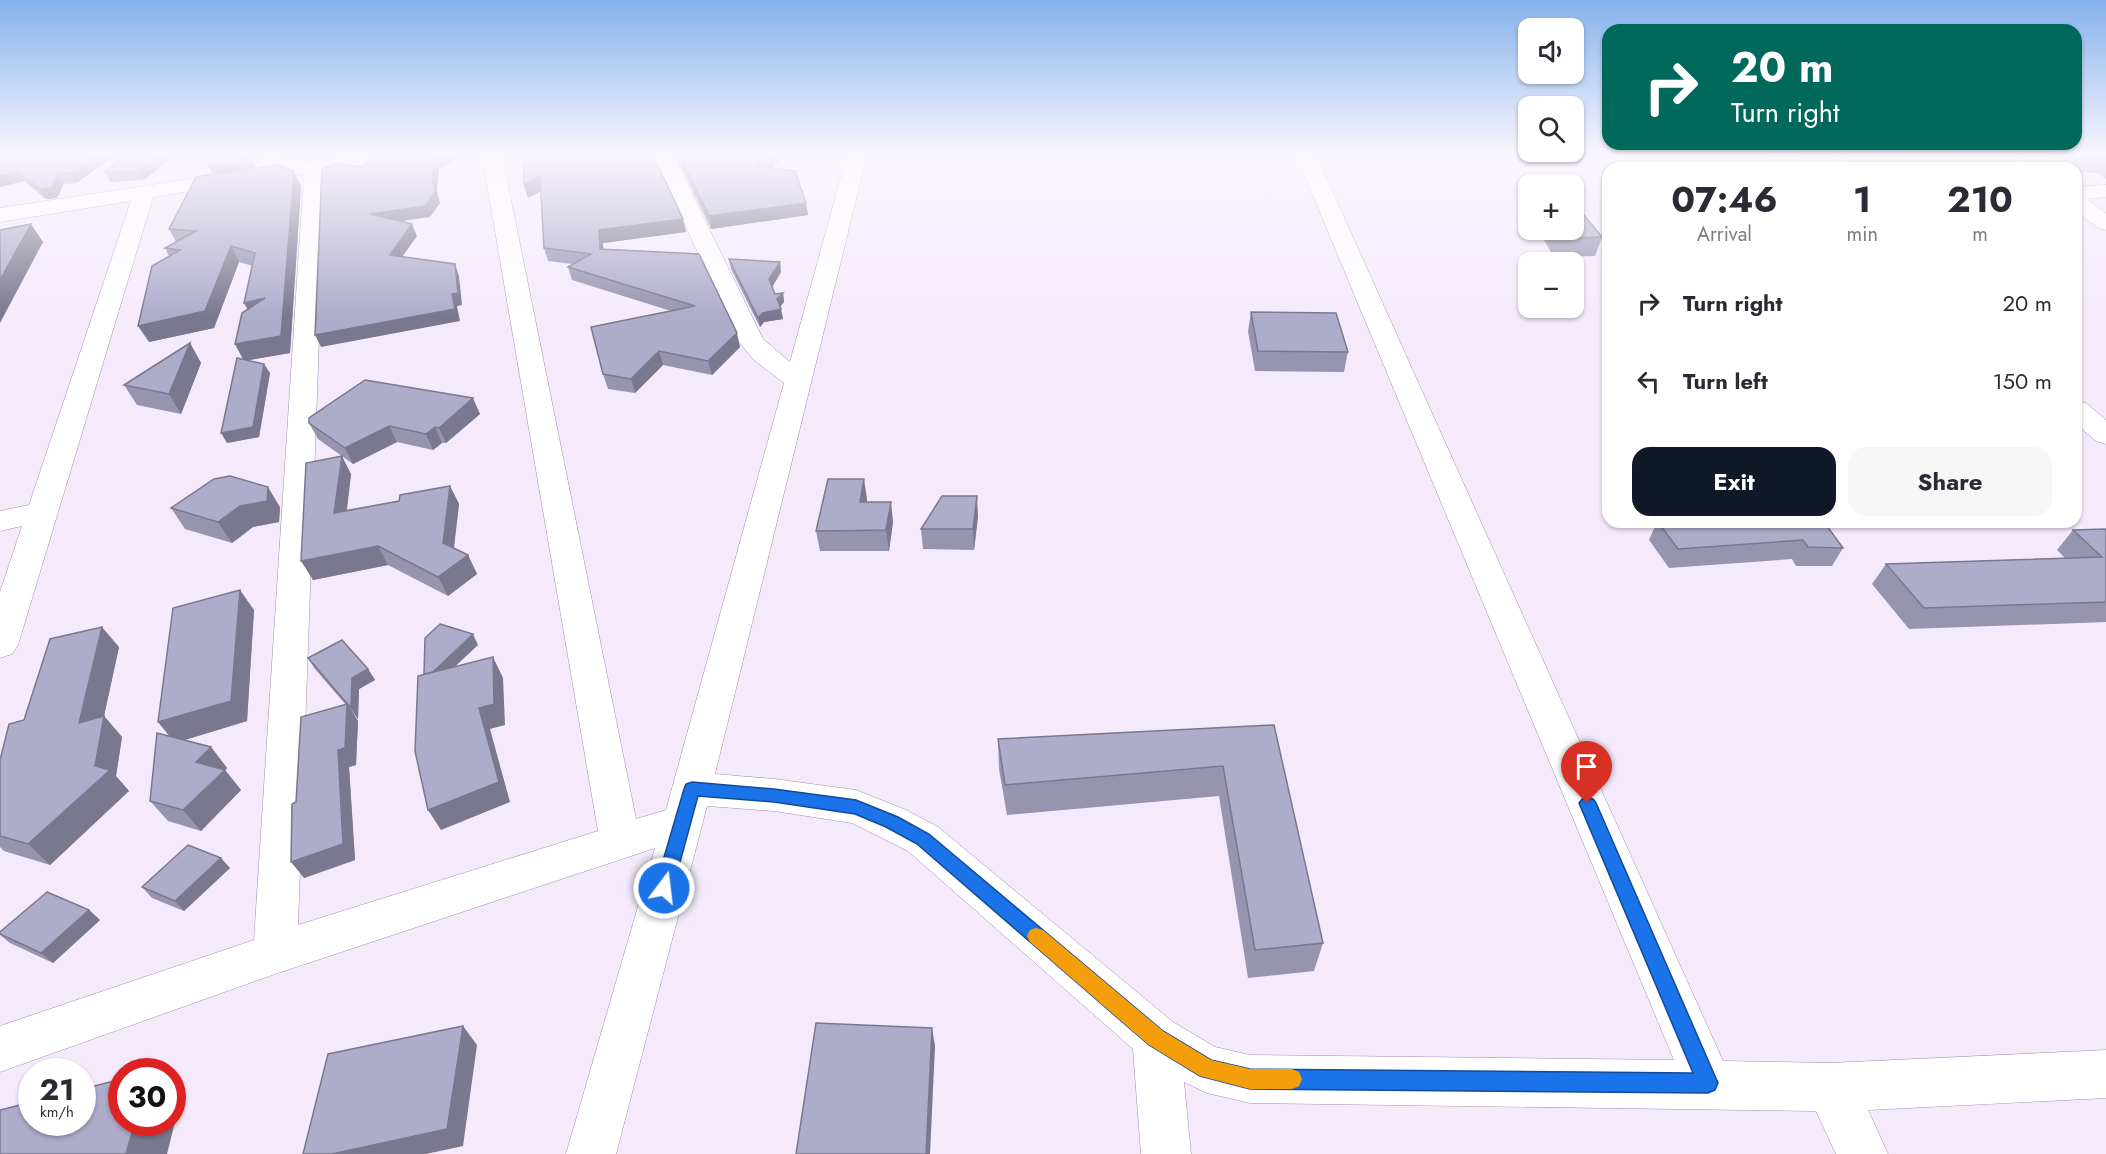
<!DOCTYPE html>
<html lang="en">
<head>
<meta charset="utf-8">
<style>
	:root { --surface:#fff; --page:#f7f7f7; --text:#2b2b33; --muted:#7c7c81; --accent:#111827 }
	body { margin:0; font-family:Jost,sans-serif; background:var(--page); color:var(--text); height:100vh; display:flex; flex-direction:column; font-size:22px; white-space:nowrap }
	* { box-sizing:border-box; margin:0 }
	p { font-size:20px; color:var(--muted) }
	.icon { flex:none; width:33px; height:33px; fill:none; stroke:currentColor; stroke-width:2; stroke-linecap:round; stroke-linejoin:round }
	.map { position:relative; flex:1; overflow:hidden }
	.drawer { position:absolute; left:1602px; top:162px; width:480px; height:366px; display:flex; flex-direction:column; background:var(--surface); border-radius:18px; box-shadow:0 2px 4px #0004 }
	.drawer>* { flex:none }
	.top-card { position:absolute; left:1602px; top:24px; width:480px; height:126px; border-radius:18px; box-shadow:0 2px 4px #0004; background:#00695c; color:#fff; overflow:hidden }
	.controls { position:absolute; left:1518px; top:18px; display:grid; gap:12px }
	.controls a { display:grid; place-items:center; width:66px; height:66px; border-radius:12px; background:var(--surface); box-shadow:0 2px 4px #0004; font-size:30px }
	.speed { position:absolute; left:18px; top:1058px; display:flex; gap:12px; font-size:30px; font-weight:700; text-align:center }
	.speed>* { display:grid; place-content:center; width:78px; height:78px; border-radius:50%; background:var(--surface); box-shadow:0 2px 4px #0004; line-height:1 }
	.speed small { font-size:15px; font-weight:400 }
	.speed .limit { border:9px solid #d22; background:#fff; color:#111 }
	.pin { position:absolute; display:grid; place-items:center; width:51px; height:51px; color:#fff; margin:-62px -26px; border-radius:50% 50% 50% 0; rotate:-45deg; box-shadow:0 0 6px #0007 }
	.pin .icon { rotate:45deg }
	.me { position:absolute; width:66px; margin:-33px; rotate:15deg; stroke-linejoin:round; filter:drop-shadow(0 0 4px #0008) }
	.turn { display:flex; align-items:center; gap:21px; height:126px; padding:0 30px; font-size:27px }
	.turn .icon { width:78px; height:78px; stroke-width:2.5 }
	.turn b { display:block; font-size:42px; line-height:51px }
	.eta { display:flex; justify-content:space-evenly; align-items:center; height:102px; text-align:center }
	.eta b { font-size:36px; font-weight:700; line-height:42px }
	.action { display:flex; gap:12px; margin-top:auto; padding:12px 30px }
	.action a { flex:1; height:69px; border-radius:18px; background:var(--accent); color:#fff; font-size:24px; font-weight:700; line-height:69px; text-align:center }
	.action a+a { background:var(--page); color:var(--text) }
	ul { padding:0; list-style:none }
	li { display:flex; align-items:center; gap:18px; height:78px; padding:0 30px }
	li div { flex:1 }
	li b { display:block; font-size:22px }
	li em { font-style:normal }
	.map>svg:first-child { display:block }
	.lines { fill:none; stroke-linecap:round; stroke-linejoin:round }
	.minor-casing { stroke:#a190ac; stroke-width:1 }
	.minor { fill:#fff; fill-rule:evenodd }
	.wall { fill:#9694af }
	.shaded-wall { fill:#7a788e }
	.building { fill:#aeaccb; stroke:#7a788e; stroke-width:1.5 }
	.route { fill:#1a73e8; stroke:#114b97; stroke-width:1.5 }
	.slow { fill:#f59e0b }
</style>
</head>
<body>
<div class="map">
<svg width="2106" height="1154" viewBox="0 0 2106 1154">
	<rect width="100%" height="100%" fill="#f4eafc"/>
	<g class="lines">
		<g class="minor-casing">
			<g id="minor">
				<path d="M 264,155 L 286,155 L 259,180 L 252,182 L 245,180 L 236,184 L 153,197 L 18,645 L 12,654 L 0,658 L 0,592 L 22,526 L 0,531 L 0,511 L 29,505 L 131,201 L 0,222 L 0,208 L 236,172 L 243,174 Z"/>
				<path d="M 353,155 L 399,155 L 396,159 L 389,161 L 325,171 L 298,925 L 598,831 L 482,155 L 502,155 L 636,819 L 666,810 L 784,383 L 754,360 L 739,342 L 653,155 L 673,155 L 763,339 L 790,362 L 847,155 L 867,155 L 715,774 L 774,779 L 856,790 L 906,810 L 938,827 L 1173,1022 L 1215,1047 L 1250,1055 L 1674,1060 L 1296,155 L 1316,155 L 1723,1061 L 1830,1063 L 2106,1050 L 2106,1098 L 1868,1110 L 1888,1154 L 1836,1154 L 1816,1111 L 1250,1103 L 1207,1093 L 1184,1082 L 1191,1154 L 1141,1154 L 1133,1049 L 908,851 L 852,823 L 774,811 L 707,806 L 616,1154 L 566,1154 L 655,848 L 275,974 L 0,1072 L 0,1026 L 254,940 L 304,174 L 286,174 L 283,170 L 286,166 L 293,164 Z"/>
				<path d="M 1766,155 L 1788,155 L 1801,168 L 1779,168 Z"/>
				<path d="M 1998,155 L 2021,155 L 2038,168 L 2014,168 Z"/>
				<path d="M 2106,185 L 2106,197 L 2087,199 L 2106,213 L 2106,230 L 2098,228 L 2076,211 L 2076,187 Z"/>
				<path d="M 2076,401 L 2086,403 L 2106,420 L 2106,444 L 2096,441 L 2076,424 Z"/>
			</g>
		</g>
		<use href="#minor" class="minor"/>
	</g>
	<g class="wall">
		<path d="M 0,155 L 116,155 L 76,183 L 63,184 L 59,195 L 56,198 L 46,199 L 24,181 L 0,187 Z"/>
		<path d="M 126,155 L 174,155 L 144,180 L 110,182 L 105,172 Z"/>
		<path d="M 675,155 L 785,155 L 771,168 L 806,203 L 808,215 L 711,229 Z"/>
		<path d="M 1835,155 L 1917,155 L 1919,156 L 1924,156 L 1922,155 L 2019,155 L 2022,157 L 2016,167 L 2018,168 L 1855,168 L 1840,156 L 1837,156 Z"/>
		<path d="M 2024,155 L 2106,155 L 2106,179 L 2097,173 L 2076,172 L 2076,168 L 2018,168 L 2025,157 L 2027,157 Z"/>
		<path d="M 524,185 L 683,219 L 686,232 L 603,243 L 603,249 L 699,254 L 740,347 L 712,375 L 663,365 L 635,393 L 608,389 L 603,374 L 671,311 L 572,280 L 568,267 L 573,264 L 548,261 L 544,248 L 541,191 L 528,198 Z"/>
		<path d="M 301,186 L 290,353 L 248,360 L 270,373 L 259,437 L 227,443 L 243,359 L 235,344 L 248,309 L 244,303 L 253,266 L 239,262 L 214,328 L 149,342 L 169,256 L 165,248 L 176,242 L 169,229 Z"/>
		<path d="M 1538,230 L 1574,230 L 1602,237 L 1595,256 L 1554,257 Z"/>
		<path d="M 729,259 L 780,262 L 781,272 L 772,287 L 775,294 L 783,293 L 784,302 L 780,307 L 783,319 L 764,322 L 760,327 L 731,269 Z"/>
		<path d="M 1251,312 L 1348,352 L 1344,372 L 1255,371 L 1248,331 Z"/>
		<path d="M 190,343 L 201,363 L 181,414 L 137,405 L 124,385 Z"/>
		<path d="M 480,414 L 446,443 L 442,443 L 433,450 L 397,442 L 353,464 L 318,439 L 309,423 Z"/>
		<path d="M 351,474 L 347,510 L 399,501 L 450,486 L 459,504 L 454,548 L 468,555 L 477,574 L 448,596 L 388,565 L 313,580 Z"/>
		<path d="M 867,499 L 867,502 L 893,522 L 889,551 L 820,551 L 816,531 Z"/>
		<path d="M 280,507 L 279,522 L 253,527 L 232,543 L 185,529 L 171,508 Z"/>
		<path d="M 978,516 L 974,550 L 923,549 L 921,529 Z"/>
		<path d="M 1657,522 L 1824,522 L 1843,548 L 1832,566 L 1796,566 L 1792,559 L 1669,568 L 1649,540 Z"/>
		<path d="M 2106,529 L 2106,622 L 1909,629 L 1872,584 L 1886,564 L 2065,558 L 2057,550 L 2073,530 Z"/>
		<path d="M 254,610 L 247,721 L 184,740 L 211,747 L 227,768 L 225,770 L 241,790 L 201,831 L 168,821 L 150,801 L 170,736 L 158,722 Z"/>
		<path d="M 119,647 L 104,716 L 122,737 L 116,776 L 129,791 L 50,865 L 4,851 L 0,847 L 0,760 L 24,720 Z"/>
		<path d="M 308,658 L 368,669 L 375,680 L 359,689 L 358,719 L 351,711 L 358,721 L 356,765 L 349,767 L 355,860 L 304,878 L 296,802 L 346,705 L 315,669 Z"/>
		<path d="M 1274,725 L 1323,943 L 1314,971 L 1248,978 L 1219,796 L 1007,815 L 999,769 L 998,739 Z"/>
		<path d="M 230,868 L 184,911 L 152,898 L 142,887 Z"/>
		<path d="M 89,910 L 100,920 L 53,963 L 10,943 L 0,935 L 0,934 Z"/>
	</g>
	<g class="shaded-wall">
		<path d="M 97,155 L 116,155 L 76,183 L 70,173 Z"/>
		<path d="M 157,155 L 174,155 L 144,180 L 138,171 Z"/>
		<path d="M 441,155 L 464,155 L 439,169 L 437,191 L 440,203 L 430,217 L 375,225 L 370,214 L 434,159 Z"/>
		<path d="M 770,155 L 785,155 L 760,178 L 757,166 Z"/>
		<path d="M 252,159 L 256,167 L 213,174 L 208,165 Z"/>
		<path d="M 294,171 L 301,186 L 290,353 L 244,361 L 235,344 L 281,336 Z"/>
		<path d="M 18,172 L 24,181 L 0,187 L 0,176 Z"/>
		<path d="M 57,174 L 63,184 L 59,195 L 56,198 L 46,199 L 40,189 Z"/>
		<path d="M 540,176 L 544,189 L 528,198 L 524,185 Z"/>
		<path d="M 806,203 L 808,215 L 711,229 L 709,216 Z"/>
		<path d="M 683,219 L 686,232 L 603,243 L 604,262 L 600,249 L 599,230 Z"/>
		<path d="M 31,224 L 43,242 L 0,323 L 0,280 Z"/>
		<path d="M 412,224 L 417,236 L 395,267 L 390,255 Z"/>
		<path d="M 231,246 L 239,262 L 214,328 L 149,342 L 138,326 Z"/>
		<path d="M 780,262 L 781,272 L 771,289 L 769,279 Z"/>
		<path d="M 455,264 L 459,276 L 462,305 L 457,306 L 460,321 L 321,347 L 315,335 L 452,294 Z"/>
		<path d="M 783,293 L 784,302 L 779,308 L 777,299 Z"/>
		<path d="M 265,298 L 253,319 L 244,303 Z"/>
		<path d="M 781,309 L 783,319 L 764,322 L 760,327 L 758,318 L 763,313 Z"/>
		<path d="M 737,333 L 740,347 L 712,375 L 708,361 Z"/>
		<path d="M 190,343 L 201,363 L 181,414 L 169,394 Z"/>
		<path d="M 659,351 L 663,365 L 635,393 L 631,379 Z"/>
		<path d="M 264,364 L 270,373 L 259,437 L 227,443 L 221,433 Z"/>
		<path d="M 473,398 L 480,414 L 446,443 L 439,428 Z"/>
		<path d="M 389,426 L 397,442 L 353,464 L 345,448 Z"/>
		<path d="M 435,427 L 442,443 L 433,450 L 426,434 Z"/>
		<path d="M 342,456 L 351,474 L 344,531 L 334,513 Z"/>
		<path d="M 864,479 L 867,499 L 863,522 L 860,502 Z"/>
		<path d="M 450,486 L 459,504 L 452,562 L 443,543 Z"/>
		<path d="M 268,487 L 280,507 L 279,522 L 253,527 L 232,543 L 218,522 Z"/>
		<path d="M 977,496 L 978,516 L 974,550 L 973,529 Z"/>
		<path d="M 891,502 L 893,522 L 889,551 L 886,530 Z"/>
		<path d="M 378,546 L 388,565 L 313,580 L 301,561 Z"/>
		<path d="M 468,555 L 477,574 L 448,596 L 438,577 Z"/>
		<path d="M 240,590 L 254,610 L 247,721 L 175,743 L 158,722 Z"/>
		<path d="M 102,627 L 119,647 L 104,716 L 122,737 L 116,776 L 129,791 L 50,865 L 28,844 L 95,766 L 79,723 Z"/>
		<path d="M 473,634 L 478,645 L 429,691 L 424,681 Z"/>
		<path d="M 493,657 L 503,678 L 505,725 L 490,729 L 510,802 L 441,830 L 428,810 L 479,708 Z"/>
		<path d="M 368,669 L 375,680 L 359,689 L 358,719 L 351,708 L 352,678 Z"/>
		<path d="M 347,704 L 358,721 L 356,765 L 349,767 L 355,860 L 304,878 L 291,862 L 338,750 Z"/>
		<path d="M 211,747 L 227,768 L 225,770 L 241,790 L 201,831 L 183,810 L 196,762 Z"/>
		<path d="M 221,858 L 230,868 L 184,911 L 175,901 Z"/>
		<path d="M 89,910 L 100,920 L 53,963 L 41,953 Z"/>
		<path d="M 463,1026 L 477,1045 L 463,1146 L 426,1154 L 332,1154 Z"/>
		<path d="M 932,1028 L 935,1046 L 930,1154 L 926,1154 Z"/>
		<path d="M 172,1091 L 181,1098 L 167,1154 L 126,1154 L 135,1122 L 172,1122 Z"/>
	</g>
	<g class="building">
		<path d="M 0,155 L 97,155 L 70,173 L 57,174 L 53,185 L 50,188 L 40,189 L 18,172 L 0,176 Z"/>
		<path d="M 126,155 L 157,155 L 138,171 L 105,172 Z"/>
		<path d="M 214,155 L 242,155 L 252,159 L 208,165 Z"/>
		<path d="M 372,155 L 441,155 L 434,159 L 433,180 L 435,192 L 425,206 L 370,214 L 412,224 L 390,255 L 455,264 L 458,293 L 452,294 L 455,309 L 315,335 L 322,169 L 335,163 L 362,167 Z"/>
		<path d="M 524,155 L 653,155 L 683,219 L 599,230 L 600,249 L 699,254 L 737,333 L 708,361 L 659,351 L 631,379 L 603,374 L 591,327 L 695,306 L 568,267 L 591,254 L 544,248 L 540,176 L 524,185 Z"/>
		<path d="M 679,155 L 770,155 L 757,166 L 795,171 L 806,203 L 709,216 Z"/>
		<path d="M 1862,155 L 1917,155 L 1919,156 L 1943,157 L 1945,155 L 2019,155 L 2022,157 L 2000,156 L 2018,168 L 1879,168 Z"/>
		<path d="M 2048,155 L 2106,155 L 2106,159 L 2025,157 L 2046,157 Z"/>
		<path d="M 277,165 L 294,171 L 281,336 L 235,344 L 242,313 L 265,298 L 244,303 L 255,253 L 231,246 L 205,311 L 138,326 L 152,266 L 180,250 L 165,248 L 196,231 L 169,229 L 196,177 Z"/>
		<path d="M 1574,203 L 1602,237 L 1560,239 L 1554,230 L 1574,230 Z"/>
		<path d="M 31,224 L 0,280 L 0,230 Z"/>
		<path d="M 729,259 L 780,262 L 769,279 L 775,294 L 783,293 L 777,299 L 781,309 L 763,313 L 758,318 Z"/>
		<path d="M 1251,312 L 1336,313 L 1348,352 L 1258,351 Z"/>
		<path d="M 190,343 L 169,394 L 124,385 Z"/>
		<path d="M 237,358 L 264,364 L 253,427 L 221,433 Z"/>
		<path d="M 365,380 L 473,398 L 439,428 L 435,427 L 426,434 L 389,426 L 345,448 L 309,423 L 309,418 Z"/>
		<path d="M 342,456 L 334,513 L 399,501 L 400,495 L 450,486 L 443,543 L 468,555 L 438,577 L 378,546 L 301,561 L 306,463 Z"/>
		<path d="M 230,476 L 268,487 L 267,501 L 240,506 L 218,522 L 171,508 L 214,479 Z"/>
		<path d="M 828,479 L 864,479 L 860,502 L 891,502 L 886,530 L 816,531 Z"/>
		<path d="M 942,496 L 977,496 L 973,529 L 921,529 Z"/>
		<path d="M 1658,522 L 1824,522 L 1843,548 L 1808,547 L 1803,540 L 1678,549 Z"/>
		<path d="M 2106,529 L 2106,602 L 1924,608 L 1886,564 L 2102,557 L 2073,530 Z"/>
		<path d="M 240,590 L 231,701 L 158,722 L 173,608 Z"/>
		<path d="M 440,624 L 473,634 L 433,672 L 424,674 L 425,638 Z"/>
		<path d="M 102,627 L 79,723 L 104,716 L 95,766 L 110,770 L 28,844 L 0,836 L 0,760 L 9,724 L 24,720 L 50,639 Z"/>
		<path d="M 342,640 L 368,669 L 352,678 L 351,708 L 308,658 Z"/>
		<path d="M 493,657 L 494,704 L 479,708 L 499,782 L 428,810 L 415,751 L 418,676 Z"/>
		<path d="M 347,704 L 345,748 L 338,750 L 343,844 L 291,862 L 292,804 L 296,802 L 301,717 Z"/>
		<path d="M 1274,725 L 1323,943 L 1255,950 L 1223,766 L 1005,785 L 998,739 Z"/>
		<path d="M 157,733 L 211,747 L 196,762 L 225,770 L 183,810 L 150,801 Z"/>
		<path d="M 188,845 L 221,858 L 175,901 L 142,887 Z"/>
		<path d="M 47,892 L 89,910 L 41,953 L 0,934 L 0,932 Z"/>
		<path d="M 816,1023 L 932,1028 L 926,1154 L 796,1154 Z"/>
		<path d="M 463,1026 L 447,1129 L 332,1154 L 303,1154 L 328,1054 Z"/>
		<path d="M 122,1079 L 122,1122 L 135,1122 L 126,1154 L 0,1154 L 0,1110 L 32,1102 L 32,1122 L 82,1122 L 82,1089 Z"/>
	</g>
	<linearGradient id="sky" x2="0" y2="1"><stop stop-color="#85b2ec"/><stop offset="0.49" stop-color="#faf6fe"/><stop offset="1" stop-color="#faf6fe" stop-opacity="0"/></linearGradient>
	<rect width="2106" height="316" fill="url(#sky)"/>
	<path class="route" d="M 692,782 L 774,789 L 856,800 L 898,817 L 929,834 L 1163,1031 L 1211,1060 L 1250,1069 L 1693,1073 L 1579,803 L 1582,799 L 1587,797 L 1593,799 L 1596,803 L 1718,1083 L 1715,1090 L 1708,1093 L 1250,1089 L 1200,1076 L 1149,1045 L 917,844 L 886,827 L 855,814 L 774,802 L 698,796 L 673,888 L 670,893 L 664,896 L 658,893 L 655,888 L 684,789 L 686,784 Z"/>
	<path class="slow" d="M 1036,928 L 1043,930 L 1163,1031 L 1211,1060 L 1250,1069 L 1292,1069 L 1299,1072 L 1302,1079 L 1299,1086 L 1292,1089 L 1250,1089 L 1200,1076 L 1149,1045 L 1030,942 L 1027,936 L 1030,930 Z"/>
</svg>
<div class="controls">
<a><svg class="icon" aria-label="sound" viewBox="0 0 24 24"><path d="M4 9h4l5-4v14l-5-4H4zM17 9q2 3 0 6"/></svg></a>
<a><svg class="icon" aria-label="search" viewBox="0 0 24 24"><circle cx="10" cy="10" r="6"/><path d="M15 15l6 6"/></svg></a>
<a>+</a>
<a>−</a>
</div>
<div class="speed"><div>21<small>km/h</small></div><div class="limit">30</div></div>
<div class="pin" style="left:1587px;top:803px;background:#d93025"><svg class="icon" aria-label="arrive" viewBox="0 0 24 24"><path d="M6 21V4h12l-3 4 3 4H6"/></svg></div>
<svg class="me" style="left:664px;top:888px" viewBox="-20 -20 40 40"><circle r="17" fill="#1a73e8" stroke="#fff" stroke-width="3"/><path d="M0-11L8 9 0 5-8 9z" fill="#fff"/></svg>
<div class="top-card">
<div class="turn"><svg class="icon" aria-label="right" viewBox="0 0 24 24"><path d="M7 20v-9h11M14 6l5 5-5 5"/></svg><div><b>20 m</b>Turn right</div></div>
</div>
<section class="drawer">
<div class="eta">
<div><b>07:46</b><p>Arrival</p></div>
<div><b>1</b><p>min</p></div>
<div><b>210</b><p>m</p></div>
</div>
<ul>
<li><svg class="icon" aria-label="right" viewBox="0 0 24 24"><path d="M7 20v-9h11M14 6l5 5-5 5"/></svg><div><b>Turn right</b></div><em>20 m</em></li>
<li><svg class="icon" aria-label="left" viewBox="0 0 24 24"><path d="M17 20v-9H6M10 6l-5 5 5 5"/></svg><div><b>Turn left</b></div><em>150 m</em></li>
</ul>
<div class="action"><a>Exit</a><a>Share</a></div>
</section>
</div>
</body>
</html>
